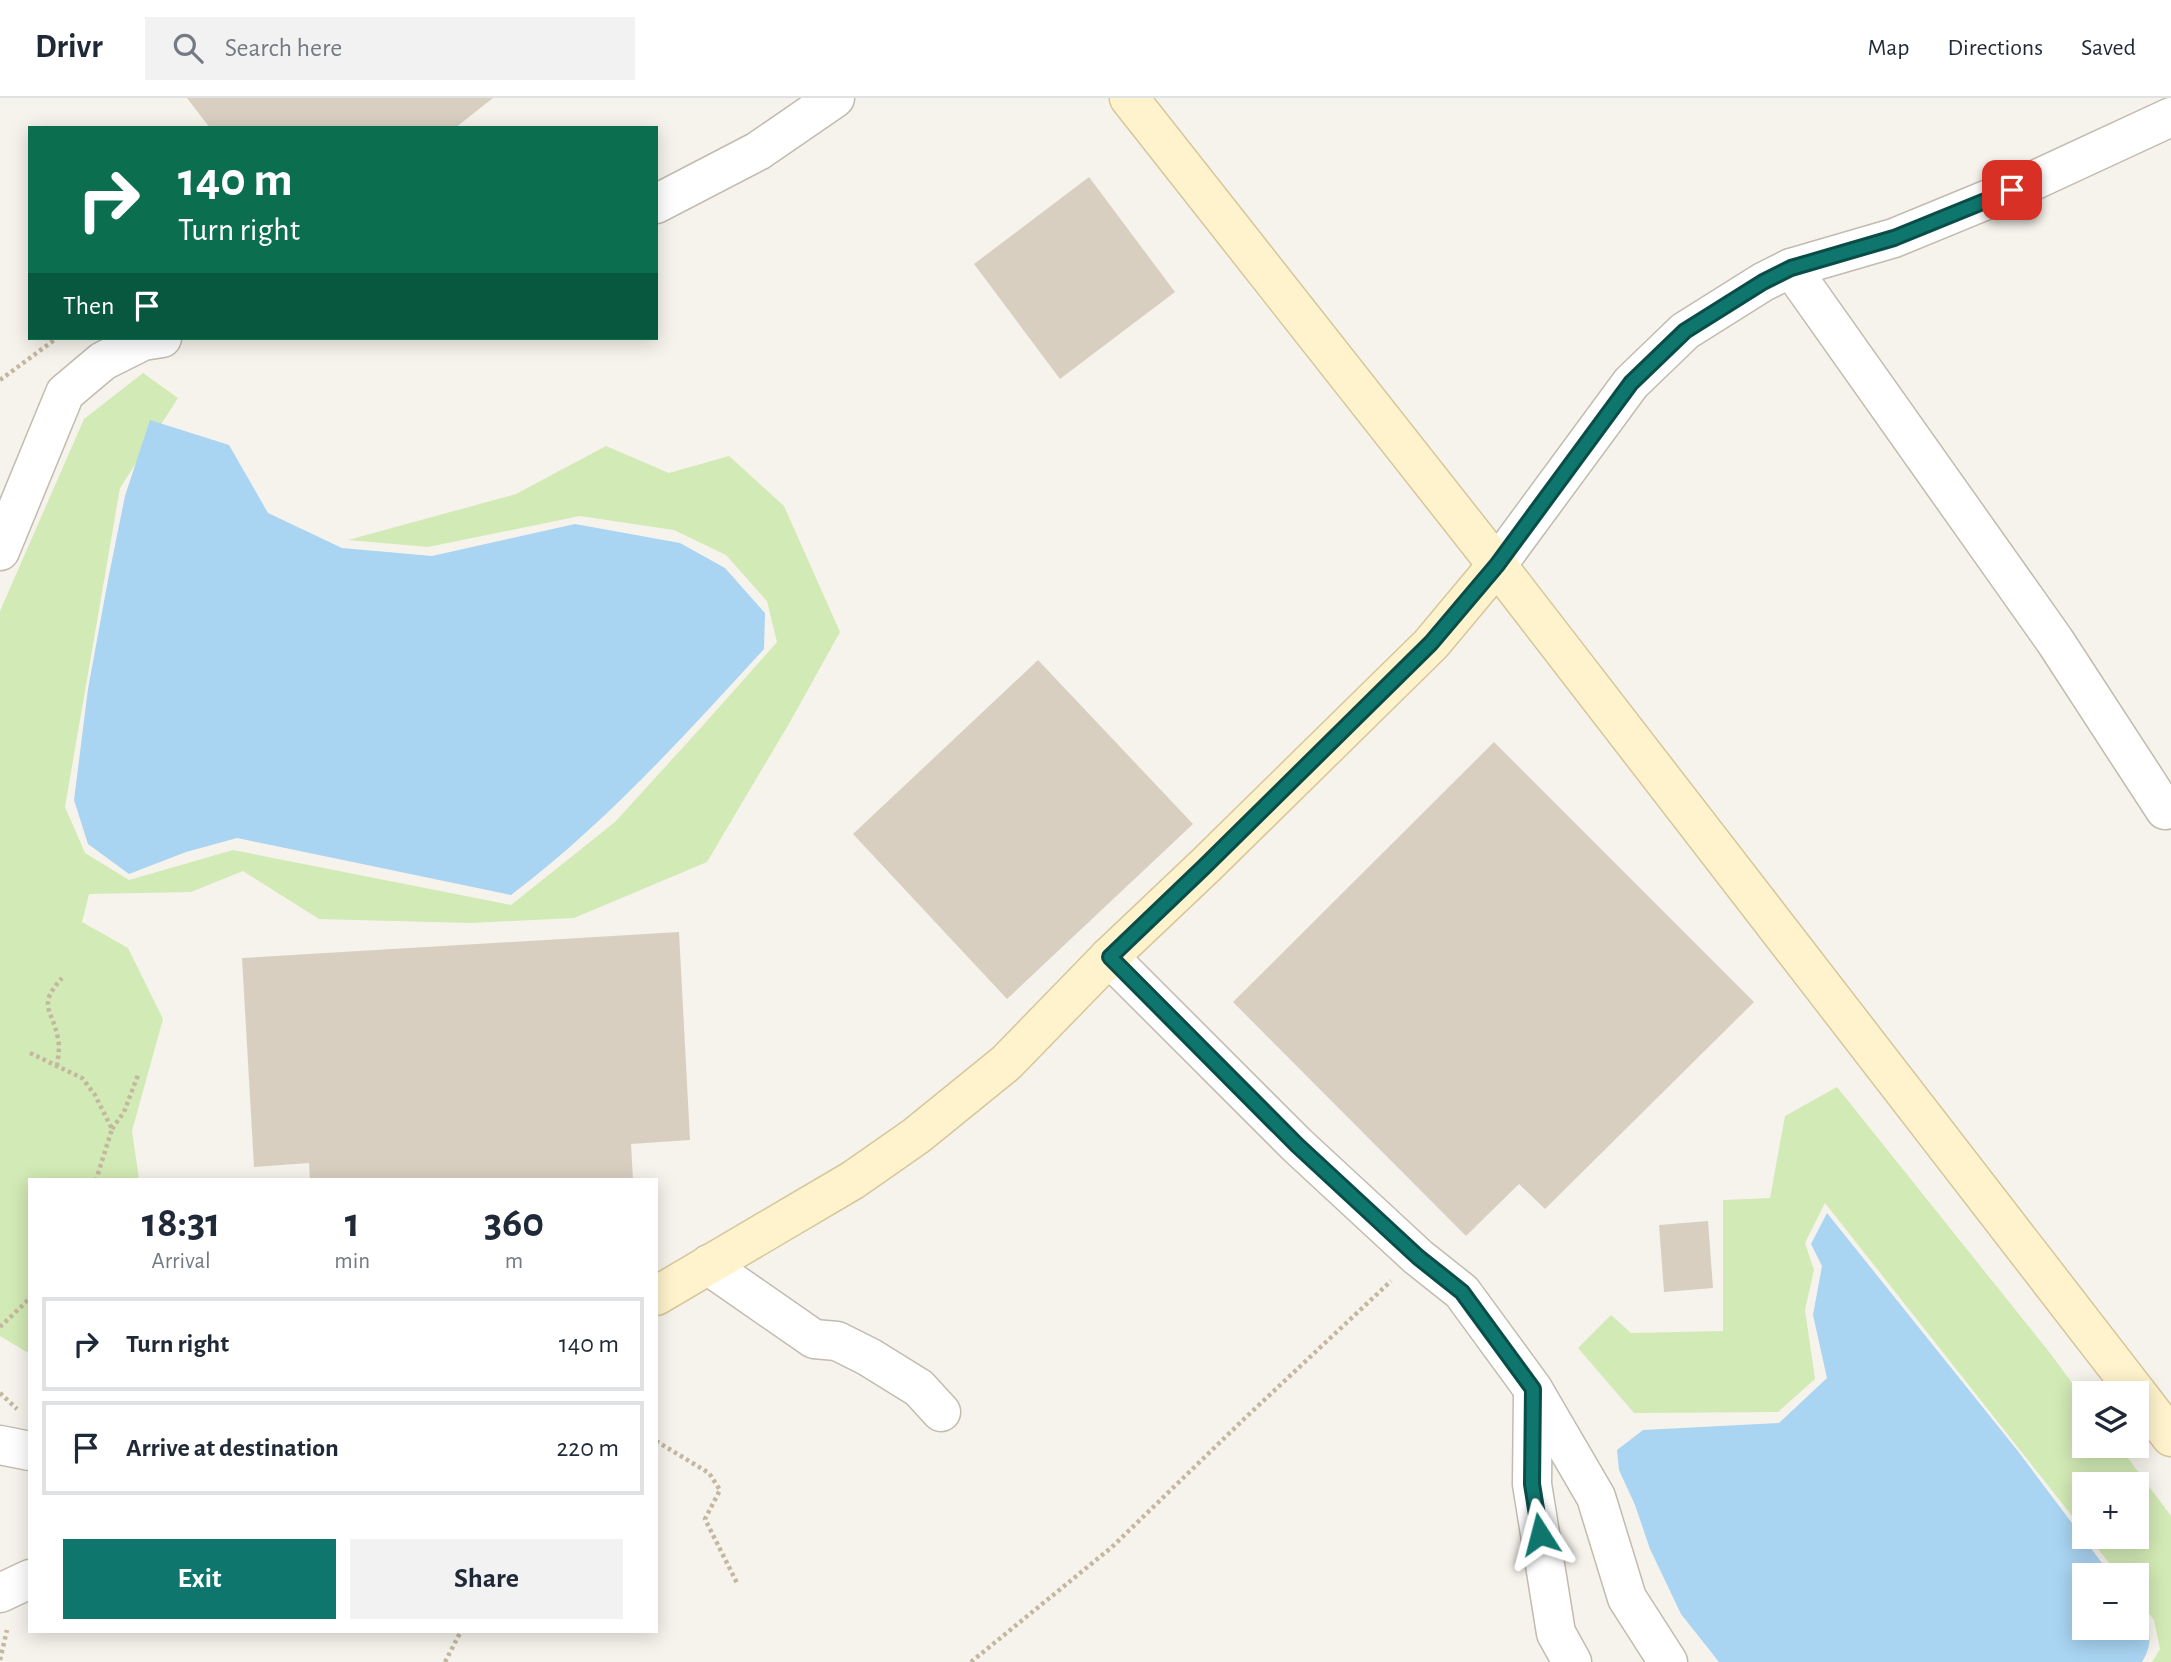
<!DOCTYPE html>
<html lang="en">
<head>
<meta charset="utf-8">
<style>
	:root { --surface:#fff; --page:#f2f2f3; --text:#1f2937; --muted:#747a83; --line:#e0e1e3; --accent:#0f766e }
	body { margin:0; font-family:"Alegreya Sans",sans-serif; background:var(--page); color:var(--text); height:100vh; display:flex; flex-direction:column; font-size:26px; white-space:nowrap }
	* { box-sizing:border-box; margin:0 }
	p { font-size:23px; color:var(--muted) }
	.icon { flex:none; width:38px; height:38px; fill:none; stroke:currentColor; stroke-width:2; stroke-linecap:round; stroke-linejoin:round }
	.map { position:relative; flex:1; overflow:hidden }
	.panel { position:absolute; left:28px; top:1080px; width:630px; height:455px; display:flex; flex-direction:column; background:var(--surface); border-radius:0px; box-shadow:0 4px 18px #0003 }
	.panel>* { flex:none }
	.hud { position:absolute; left:28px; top:28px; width:630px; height:214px; border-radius:0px; box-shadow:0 4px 18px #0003; background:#0b6e4f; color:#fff; overflow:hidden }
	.tools { position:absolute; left:2072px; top:1283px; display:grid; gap:14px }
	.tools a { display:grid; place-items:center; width:77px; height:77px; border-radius:0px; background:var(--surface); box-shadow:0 4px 18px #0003; font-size:35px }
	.pin { position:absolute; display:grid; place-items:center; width:60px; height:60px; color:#fff; margin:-30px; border-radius:14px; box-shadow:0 4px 10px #0006 }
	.me { position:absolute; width:77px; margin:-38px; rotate:351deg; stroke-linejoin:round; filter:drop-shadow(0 0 5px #0008) }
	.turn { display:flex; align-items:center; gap:24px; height:147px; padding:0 35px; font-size:32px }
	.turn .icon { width:91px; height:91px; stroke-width:2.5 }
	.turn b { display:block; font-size:49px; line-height:60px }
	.then { display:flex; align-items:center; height:66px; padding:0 35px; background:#0003; gap:14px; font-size:26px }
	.eta { display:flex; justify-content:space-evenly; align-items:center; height:119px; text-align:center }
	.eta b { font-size:42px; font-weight:700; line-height:49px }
	.button { display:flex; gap:14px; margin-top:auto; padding:14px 35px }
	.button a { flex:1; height:80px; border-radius:0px; background:var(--accent); color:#fff; font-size:28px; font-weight:700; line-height:80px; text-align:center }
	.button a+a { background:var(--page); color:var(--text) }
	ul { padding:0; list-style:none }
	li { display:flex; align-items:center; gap:21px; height:94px; margin:0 14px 10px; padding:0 21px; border:4px solid var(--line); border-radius:0px }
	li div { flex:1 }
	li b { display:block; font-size:26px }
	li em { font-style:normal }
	header { display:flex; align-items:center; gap:42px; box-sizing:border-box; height:98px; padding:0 35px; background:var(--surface); border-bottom:2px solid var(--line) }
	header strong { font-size:33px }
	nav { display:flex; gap:38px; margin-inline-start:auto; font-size:24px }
	.search { width:490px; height:63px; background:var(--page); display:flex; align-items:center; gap:18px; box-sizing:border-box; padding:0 24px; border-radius:0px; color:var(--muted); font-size:26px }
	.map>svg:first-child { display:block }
	.green { fill:#d2eab5 }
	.water { fill:#a9d4f2 }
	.building { fill:#d8cfc1 }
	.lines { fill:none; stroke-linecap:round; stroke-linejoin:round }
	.street-casing { stroke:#c2bbae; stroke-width:41 }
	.secondary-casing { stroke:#d6c79b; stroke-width:41 }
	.path { stroke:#c4b79f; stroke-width:4.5; stroke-dasharray:3.5 3.5; stroke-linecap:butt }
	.street { stroke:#fff; stroke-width:38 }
	.secondary { stroke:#fff3cd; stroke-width:38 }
	.route-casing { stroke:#0a4d48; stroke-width:18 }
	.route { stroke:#0f766e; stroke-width:12 }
</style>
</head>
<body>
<header>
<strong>Drivr</strong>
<div class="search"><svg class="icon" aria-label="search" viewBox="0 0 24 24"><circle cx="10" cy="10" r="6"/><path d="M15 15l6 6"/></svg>Search here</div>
<nav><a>Map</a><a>Directions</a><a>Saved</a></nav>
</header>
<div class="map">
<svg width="2171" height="1564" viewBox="0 0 2171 1564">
	<rect width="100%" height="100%" fill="#f6f3ec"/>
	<g class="green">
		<path d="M 143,275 L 178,300 L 120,390 L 65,709 L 85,755 L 129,782 L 233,752 L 511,807 L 615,724 L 697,634 L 777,544 L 767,503 L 726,457 L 674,432 L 580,418 L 428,449 L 348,442 L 516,396 L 606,348 L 669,375 L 729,358 L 784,408 L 840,534 L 790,624 L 707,764 L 574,820 L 471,825 L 319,821 L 243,773 L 191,794 L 89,796 L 82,824 L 128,850 L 163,921 L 132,1033 L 139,1081 L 30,1082 L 30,1256 L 0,1238 L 0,513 L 84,321 Z"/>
		<path d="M 1837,989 L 2050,1255 L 2084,1301 L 2084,1348 L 2119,1348 L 2171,1418 L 2171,1564 L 2152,1564 L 2160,1551 L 2154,1522 L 2137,1500 L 2137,1477 L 2119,1477 L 2088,1439 L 2137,1438 L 2137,1386 L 2084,1386 L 2084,1433 L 1825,1105 L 1805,1145 L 1814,1172 L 1805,1212 L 1815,1281 L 1778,1314 L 1634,1315 L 1578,1250 L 1611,1217 L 1631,1235 L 1723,1233 L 1723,1102 L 1770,1100 L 1785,1018 Z"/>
	</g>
	<g class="water">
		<path d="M 150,322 L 229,347 L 268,415 L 342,450 L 432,458 L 575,426 L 680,445 L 725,470 L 765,515 L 764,551 C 684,638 605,726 511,797 L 237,740 L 186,754 L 129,776 L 88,746 L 74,702 L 88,591 L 108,482 L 125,398 Z"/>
		<path d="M 1827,1115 L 2017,1352 L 2111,1477 L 2084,1477 L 2084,1530 L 2137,1530 L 2137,1511 C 2150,1529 2155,1543 2142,1564 L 1719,1564 L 1681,1516 L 1650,1451 L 1635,1407 L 1619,1372 L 1617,1352 L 1643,1332 L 1779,1325 L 1827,1280 L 1813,1217 L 1822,1168 L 1811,1146 Z"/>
	</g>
	<g class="building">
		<path d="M 187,0 L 493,0 L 455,30 L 210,30 Z"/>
		<path d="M 1089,79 L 1175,194 L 1060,281 L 974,166 Z"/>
		<path d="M 1038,562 L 1193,726 L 1007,901 L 853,736 Z"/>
		<path d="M 1494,644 L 1754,904 L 1545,1111 L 1519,1086 L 1466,1138 L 1233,904 Z"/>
		<path d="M 679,834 L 690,1042 L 631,1046 L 633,1082 L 310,1082 L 309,1065 L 254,1069 L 242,860 Z"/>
		<path d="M 1708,1123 L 1713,1190 L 1664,1194 L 1659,1127 Z"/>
	</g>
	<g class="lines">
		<g class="street-casing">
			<g id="street">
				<path d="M 656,106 L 758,53 L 835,0"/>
				<path d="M 1791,170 L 2055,543 L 2165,712 L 2171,709"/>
				<path d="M 0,453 L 65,295 L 103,263 L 143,243 L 162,240"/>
				<path d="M 1497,467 L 1631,285 L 1685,233 L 1763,184 L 1791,170 L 1894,140 L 2035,82 L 2171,19"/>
				<path d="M 1109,859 L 1297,1047 L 1418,1159 L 1462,1194 L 1533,1291 L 1596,1399 L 1627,1500 L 1668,1564"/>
				<path d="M 709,1166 L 716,1173 L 814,1241 L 837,1243 L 869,1259 L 919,1290 L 941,1314"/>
				<path d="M 1533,1293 L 1532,1386 L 1556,1535 L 1572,1564"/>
				<path d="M 0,1347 L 30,1353"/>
				<path d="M 0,1495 L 30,1481"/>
			</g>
		</g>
		<g class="secondary-casing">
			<g id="secondary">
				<path d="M 1129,0 L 1497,467 L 2171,1339"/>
				<path d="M 656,1198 L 853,1082 L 916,1038 L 1006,965 L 1109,859 L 1205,768 L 1431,546 L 1497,467"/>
			</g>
		</g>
		<g class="path">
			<path d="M 0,282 L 57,240"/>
			<path d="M 30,955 L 82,980 L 95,997 L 112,1031 L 96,1082"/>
			<path d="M 57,968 C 58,959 60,950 58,941 C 53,911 36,909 62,880"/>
			<path d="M 112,1031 L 124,1014 L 138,977"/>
			<path d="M 0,1229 L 30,1200"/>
			<path d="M 0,1295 L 17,1311"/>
			<path d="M 656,1343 L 709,1375 L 720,1392 L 705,1421 L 737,1485"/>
			<path d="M 0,1562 L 7,1532"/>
			<path d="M 445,1564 L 461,1533"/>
			<path d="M 971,1564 L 1112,1449 L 1244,1321 L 1391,1183"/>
		</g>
		<use href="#street" class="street"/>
		<use href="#secondary" class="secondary"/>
	</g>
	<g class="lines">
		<g class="route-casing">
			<path id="route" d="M 1540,1436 L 1532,1386 L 1533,1291 L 1462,1194 L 1418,1159 L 1297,1047 L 1110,859 L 1205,768 L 1431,545 L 1497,467 L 1631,285 L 1685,233 L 1763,184 L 1791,170 L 1894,140 L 2012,92"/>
		</g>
		<use href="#route" class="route"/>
	</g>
</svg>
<div class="tools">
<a><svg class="icon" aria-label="layers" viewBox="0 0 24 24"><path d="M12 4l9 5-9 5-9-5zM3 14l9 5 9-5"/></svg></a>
<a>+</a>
<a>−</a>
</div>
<div class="pin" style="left:2012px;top:92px;background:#d93025"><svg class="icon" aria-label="arrive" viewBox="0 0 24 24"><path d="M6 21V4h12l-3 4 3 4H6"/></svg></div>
<svg class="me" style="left:1540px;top:1436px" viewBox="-20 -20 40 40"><path d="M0-17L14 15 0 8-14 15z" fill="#0f766e" stroke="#fff" stroke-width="4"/></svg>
<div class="hud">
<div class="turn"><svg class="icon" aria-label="right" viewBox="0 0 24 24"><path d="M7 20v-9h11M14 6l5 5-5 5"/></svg><div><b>140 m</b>Turn right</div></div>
<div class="then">Then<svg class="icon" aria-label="arrive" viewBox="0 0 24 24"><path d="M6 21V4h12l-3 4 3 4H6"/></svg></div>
</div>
<section class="panel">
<div class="eta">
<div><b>18:31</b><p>Arrival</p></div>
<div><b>1</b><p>min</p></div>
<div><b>360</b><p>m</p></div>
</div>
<ul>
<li><svg class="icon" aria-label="right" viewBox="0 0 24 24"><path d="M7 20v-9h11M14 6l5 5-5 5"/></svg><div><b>Turn right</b></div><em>140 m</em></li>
<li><svg class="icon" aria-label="arrive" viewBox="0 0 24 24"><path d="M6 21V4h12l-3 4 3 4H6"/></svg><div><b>Arrive at destination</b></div><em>220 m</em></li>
</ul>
<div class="button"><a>Exit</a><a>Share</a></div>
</section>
</div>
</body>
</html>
